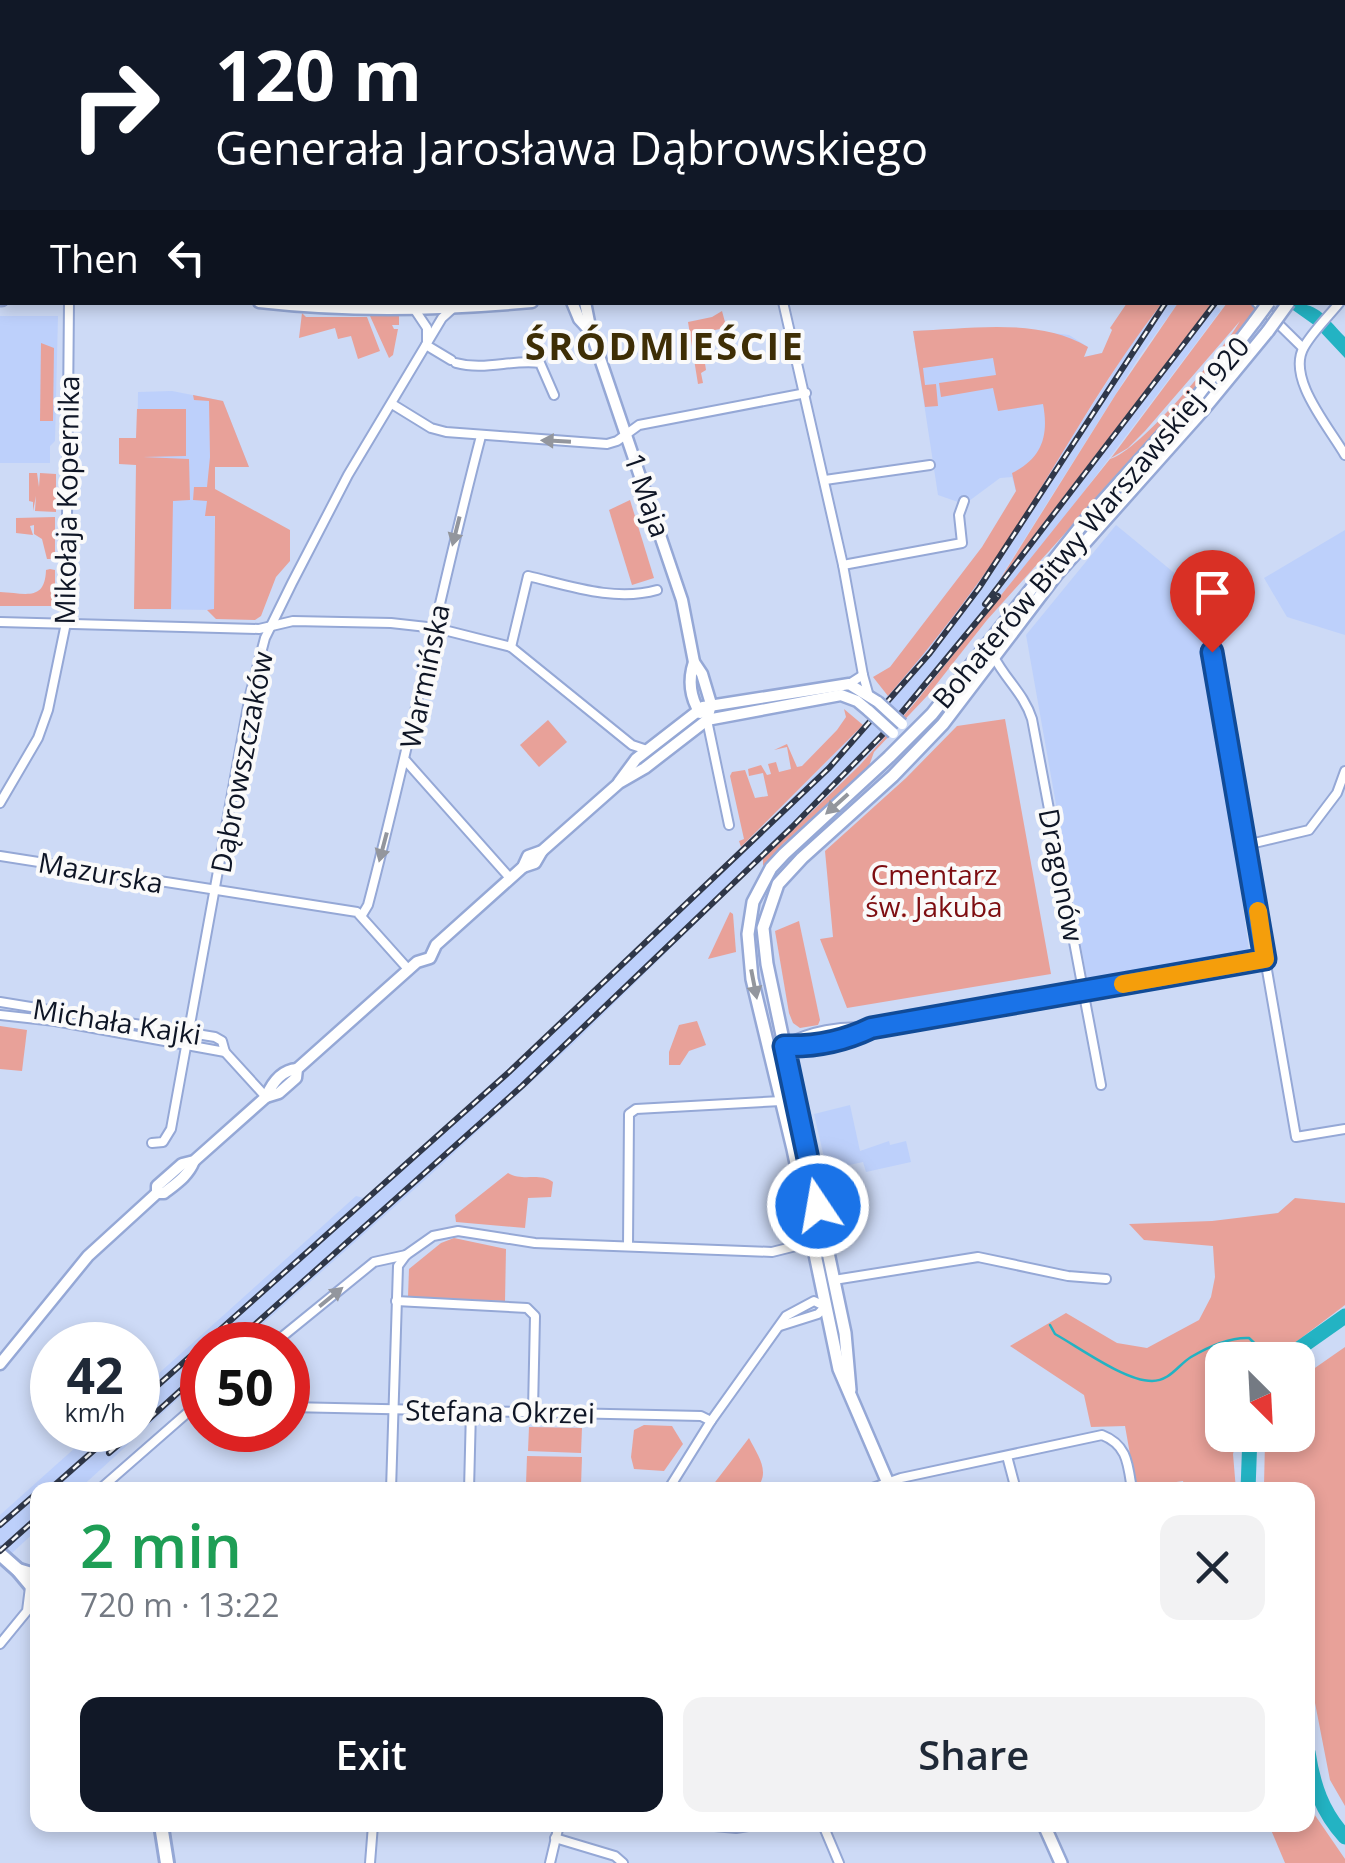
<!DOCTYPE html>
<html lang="en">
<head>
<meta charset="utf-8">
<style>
	:root { --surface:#fff; --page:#f2f2f3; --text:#1f2937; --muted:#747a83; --accent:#111827 }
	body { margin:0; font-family:"Open Sans",sans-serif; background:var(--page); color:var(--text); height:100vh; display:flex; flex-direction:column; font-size:38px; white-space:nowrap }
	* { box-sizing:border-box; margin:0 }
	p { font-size:32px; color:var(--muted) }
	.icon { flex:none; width:55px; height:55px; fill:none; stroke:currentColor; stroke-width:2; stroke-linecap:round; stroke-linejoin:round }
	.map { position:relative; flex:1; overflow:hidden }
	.panel { position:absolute; left:30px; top:1482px; width:1285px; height:350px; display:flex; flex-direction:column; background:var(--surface); border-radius:20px; box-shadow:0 5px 15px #0003 }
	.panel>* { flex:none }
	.guide { position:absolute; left:0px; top:0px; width:1345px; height:305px; box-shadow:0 5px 15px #0003; background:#111827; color:#fff; overflow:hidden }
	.needle { width:65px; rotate:156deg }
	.fabs { position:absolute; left:1205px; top:1342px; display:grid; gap:20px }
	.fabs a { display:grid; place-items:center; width:110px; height:110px; border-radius:20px; background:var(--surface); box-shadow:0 5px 15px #0003; font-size:50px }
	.speed { position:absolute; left:30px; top:1322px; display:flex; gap:20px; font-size:50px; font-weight:700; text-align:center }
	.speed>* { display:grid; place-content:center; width:130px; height:130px; border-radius:50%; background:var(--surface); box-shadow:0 5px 15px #0003; line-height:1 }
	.speed small { font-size:25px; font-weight:400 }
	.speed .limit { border:15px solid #d22; background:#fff; color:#111 }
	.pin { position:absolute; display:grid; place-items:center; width:85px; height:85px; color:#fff; margin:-102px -42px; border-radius:50% 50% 50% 0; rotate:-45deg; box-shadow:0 0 10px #0007 }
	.pin .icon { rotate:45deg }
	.me { position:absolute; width:110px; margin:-55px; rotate:348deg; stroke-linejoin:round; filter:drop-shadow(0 0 8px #0008) }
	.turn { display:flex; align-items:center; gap:35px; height:210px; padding:0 50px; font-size:45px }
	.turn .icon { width:130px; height:130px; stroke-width:2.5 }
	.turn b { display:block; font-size:70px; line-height:85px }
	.then { display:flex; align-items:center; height:95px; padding:0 50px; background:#0003; gap:20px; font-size:38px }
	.round { display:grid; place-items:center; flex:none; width:105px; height:105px; border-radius:20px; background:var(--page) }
	.head { display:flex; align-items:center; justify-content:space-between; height:170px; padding:0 50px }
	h1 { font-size:60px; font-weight:600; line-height:75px; color:#1e9e55 }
	.button { display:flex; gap:20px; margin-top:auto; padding:20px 50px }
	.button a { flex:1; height:115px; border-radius:20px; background:var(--accent); color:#fff; font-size:40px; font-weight:600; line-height:115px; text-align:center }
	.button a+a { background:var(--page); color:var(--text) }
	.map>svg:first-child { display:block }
	.built { fill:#bdd0fb }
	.green { fill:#e8a199 }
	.water { fill:#23b3c3 }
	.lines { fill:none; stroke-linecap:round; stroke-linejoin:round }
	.stream { stroke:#23b3c3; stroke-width:2.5 }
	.river { stroke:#23b3c3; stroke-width:15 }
	.minor-casing { stroke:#95a8d6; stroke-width:12 }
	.tertiary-casing { stroke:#95a8d6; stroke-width:15 }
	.secondary-casing { stroke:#95a8d6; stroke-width:16 }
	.primary-casing { stroke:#95a8d6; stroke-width:18 }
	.minor { stroke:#fff; stroke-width:8 }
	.tertiary { stroke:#fff; stroke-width:10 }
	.secondary { stroke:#fff; stroke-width:11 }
	.primary { stroke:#fff; stroke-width:12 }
	.tram { stroke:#2f3749; stroke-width:2.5 }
	.rail-casing { stroke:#2f3749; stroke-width:6 }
	.rail { stroke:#fafafa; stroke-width:2.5; stroke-dasharray:8; stroke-linecap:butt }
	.tertiary-bridge-casing { stroke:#95a8d6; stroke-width:15; stroke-linecap:butt }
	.secondary-bridge-casing { stroke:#95a8d6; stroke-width:16; stroke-linecap:butt }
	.tertiary-bridge { stroke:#fff; stroke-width:10 }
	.secondary-bridge { stroke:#fff; stroke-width:11 }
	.oneway { fill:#93969d }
	.route-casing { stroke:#114b97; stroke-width:25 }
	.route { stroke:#1a73e8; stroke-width:18 }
	.slow { stroke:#f59e0b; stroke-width:18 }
	.labels { text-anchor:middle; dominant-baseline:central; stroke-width:8; stroke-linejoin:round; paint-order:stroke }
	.street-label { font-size:28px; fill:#0e1525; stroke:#fafafa }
	.park-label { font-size:28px; fill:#7d0d11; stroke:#fafafa }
	.district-label { font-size:38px; font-weight:bold; letter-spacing:2.5px; fill:#3e2e05; stroke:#fafafa }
</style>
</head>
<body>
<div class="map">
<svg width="1345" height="1863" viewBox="0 0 1345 1863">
	<rect width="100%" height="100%" fill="#cddaf6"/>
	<g class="built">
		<path d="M 1162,303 L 1178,303 L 1139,357 L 1000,578 L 1212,303 L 1221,310 L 1058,526 L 880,743 L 575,1042 L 428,1177 L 239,1345 L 202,1345 L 202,1377 L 78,1490 L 38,1490 L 37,1530 L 0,1564 L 0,1515 L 95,1430 L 138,1430 L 138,1392 L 356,1196 L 364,1198 L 569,1014 L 714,877 L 861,727 L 947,624 L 994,559 L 1128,349 Z"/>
		<path d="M 0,316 L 58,316 L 55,441 L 50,446 L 50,463 L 0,463 Z"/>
		<path d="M 1011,328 L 1069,335 L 1088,347 L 1083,357 L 1102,353 L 1016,491 L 1012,477 L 1000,478 L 969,501 L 965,497 L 958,502 L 938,495 L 913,331 Z"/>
		<path d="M 172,391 L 223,401 L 249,467 L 215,467 L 214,610 L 135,609 L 138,392 Z"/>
		<path d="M 1116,525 L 1178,576 L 1197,575 L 1250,958 L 1088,985 L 1026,635 Z"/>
		<path d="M 1345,530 L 1345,635 L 1287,617 L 1264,578 Z"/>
		<path d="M 850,1105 L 860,1151 L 889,1141 L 890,1145 L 906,1141 L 911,1162 L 866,1172 L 863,1162 L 836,1168 L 828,1175 L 814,1114 Z"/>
	</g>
	<g class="green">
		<path d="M 48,0 L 350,0 L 353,2 L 48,2 Z"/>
		<path d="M 1127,303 L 1162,303 C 1109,371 1067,447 1021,520 C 981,582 936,641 888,696 L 873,677 L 890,667 L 982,547 L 1016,491 L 1012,473 C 1042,458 1049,436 1043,404 L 998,411 L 993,388 L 941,397 L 939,383 L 996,375 L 993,358 L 923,368 L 925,385 L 936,384 L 938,406 L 925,407 L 913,331 C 969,329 1038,317 1088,347 L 1084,357 L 1102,353 L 1112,330 L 1110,328 Z"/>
		<path d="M 1178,303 L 1212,303 L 999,581 L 1116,394 Z"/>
		<path d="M 1227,303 L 1252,303 L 1257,308 L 1205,378 L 987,620 L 928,695 L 874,752 L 869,766 L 783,844 L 763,866 L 763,859 L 860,765 L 913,705 L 1110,459 C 1140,451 1222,352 1240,321 L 1145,431 L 1128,448 L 1111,458 Z"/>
		<path d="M 722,311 L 728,333 L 722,334 L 720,329 L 699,333 L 700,357 L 704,357 L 706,370 L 701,373 L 703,383 L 698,384 L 688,322 L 712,317 Z"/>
		<path d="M 302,313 L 306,317 L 367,317 L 380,351 L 358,359 L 351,336 L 338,339 L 335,328 L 299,338 Z"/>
		<path d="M 399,315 L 399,325 L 392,325 L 394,329 L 398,329 L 393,355 L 389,358 L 370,316 Z"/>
		<path d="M 41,343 L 54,348 L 53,421 L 40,421 Z"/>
		<path d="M 193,395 L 223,401 L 249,467 L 215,467 L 215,489 L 290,530 L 290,561 L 276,577 L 261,616 L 255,620 L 216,619 L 207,610 L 214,609 L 215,516 L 205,516 L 207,501 L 193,500 L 194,487 L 207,487 L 210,457 L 209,401 L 194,400 Z"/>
		<path d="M 137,409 L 186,409 L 186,456 L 143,457 L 189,459 L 190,500 L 173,501 L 171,609 L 134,609 L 136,465 L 119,464 L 119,438 L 136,438 Z"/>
		<path d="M 29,473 L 37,473 L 39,487 L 40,473 L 56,474 L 56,512 L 35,511 L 36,496 L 33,511 L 33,502 L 29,501 Z"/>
		<path d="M 630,500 L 654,578 L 632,585 L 609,510 Z"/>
		<path d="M 55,517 L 55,559 L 47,559 L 42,539 L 34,534 L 34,525 L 30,526 L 33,535 L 16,533 L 16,518 Z"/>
		<path d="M 50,569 L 55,570 L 55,606 L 0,606 L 0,592 C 25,593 45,602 46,570 Z"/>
		<path d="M 844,709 L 863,725 L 741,847 L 739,841 L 744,839 L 730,776 L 732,772 L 745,770 L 755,798 L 768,796 L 763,773 L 749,776 L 748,769 L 761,765 L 767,775 L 771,774 L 768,764 L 776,762 L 779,772 L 791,769 L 787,747 L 774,750 L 787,744 L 797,767 L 802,766 L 837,730 L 846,717 Z"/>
		<path d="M 1005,719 L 1051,974 L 847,1008 L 820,939 L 833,937 L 825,851 L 906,778 L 957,726 Z"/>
		<path d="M 548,720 L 567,742 L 539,767 L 520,745 Z"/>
		<path d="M 730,912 L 733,914 L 736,952 L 708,959 Z"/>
		<path d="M 799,921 L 820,1020 L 818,1025 L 800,1028 L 793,1023 L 789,1013 L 775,931 Z"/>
		<path d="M 697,1021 L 706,1045 L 689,1051 L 680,1065 L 669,1065 L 669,1052 L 679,1025 Z"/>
		<path d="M 0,1026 L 27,1030 L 22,1071 L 0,1069 Z"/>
		<path d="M 508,1173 C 523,1182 539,1172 553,1182 L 551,1197 L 528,1198 L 525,1228 L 456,1222 L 455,1215 Z"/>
		<path d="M 1295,1198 L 1345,1203 L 1345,1305 L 1288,1348 L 1278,1360 L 1222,1360 L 1222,1435 L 1238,1435 L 1233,1454 L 1236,1490 L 1185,1490 L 1183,1481 L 1136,1488 L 1125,1426 L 1091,1427 L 1084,1395 L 1010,1346 L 1066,1313 L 1117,1343 L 1147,1348 L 1199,1320 L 1211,1297 L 1215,1277 L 1213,1246 L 1144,1240 L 1129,1224 L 1212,1221 L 1278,1213 Z"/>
		<path d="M 454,1238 L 506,1249 L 505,1301 L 408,1297 L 409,1269 L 441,1243 Z"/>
		<path d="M 1345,1347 L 1345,1806 L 1330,1780 L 1308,1667 L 1308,1490 L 1264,1490 L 1264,1485 L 1265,1442 L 1269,1435 L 1298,1435 L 1298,1387 L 1312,1370 Z"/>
		<path d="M 644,1425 L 672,1426 L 683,1444 L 664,1471 L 634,1469 L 631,1457 L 634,1430 Z"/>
		<path d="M 529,1427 L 582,1428 L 581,1453 L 528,1451 Z"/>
		<path d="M 749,1438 C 758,1456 772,1473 755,1490 L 709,1490 Z"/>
		<path d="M 527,1456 L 582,1457 L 581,1485 L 526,1484 Z"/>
		<path d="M 1308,1805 L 1345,1859 L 1345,1863 L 1285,1863 L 1269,1825 L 1308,1825 Z"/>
	</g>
	<path class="water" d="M 1283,303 C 1319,302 1321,312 1345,337 L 1345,358 L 1314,325 Z"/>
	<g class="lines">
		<g class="stream">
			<path d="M 299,0 L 302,2"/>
			<path d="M 1050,1325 L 1055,1334 C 1080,1348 1125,1381 1152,1381 C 1170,1381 1178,1365 1191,1357 C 1208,1347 1230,1337 1249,1338 L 1272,1360"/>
		</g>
		<g class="river">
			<path d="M 1288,1360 L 1297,1350 L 1345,1316"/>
			<path d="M 1248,1490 L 1250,1435"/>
			<path d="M 1308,1752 C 1313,1785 1322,1812 1345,1837"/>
		</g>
		<g class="minor-casing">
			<g id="minor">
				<path d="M 10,0 L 10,2"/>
				<path d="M 624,0 L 627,2"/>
				<path d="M 768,0 L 783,2"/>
				<path d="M 1146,0 L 1146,2"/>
				<path d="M 689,2 L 690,0"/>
				<path d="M 829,2 L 830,0"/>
				<path d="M 1327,2 L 1330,0"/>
				<path d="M 0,151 L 2,152"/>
				<path d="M 1342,235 L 1345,235"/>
				<path d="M 783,302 L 843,565 L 863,675"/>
				<path d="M 1256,302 L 1303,348"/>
				<path d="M 1340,302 C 1329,316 1313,331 1304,347 C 1286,378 1329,427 1345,455"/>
				<path d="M 413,307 L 427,328 L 427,343"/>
				<path d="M 426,345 L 451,360"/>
				<path d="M 456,363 C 485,371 512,359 540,363 L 554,395"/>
				<path d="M 392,404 L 431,428 L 446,432 L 607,444 L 617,441 L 639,425 L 806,393"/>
				<path d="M 825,480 L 930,465"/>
				<path d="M 843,565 L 962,543 L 959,515 L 964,501"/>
				<path d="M 1202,596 L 1296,1137 L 1345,1129"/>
				<path d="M 0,622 L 259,629 L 293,621 L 391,623 L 436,628 L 511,647 L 632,745 L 647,750"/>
				<path d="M 511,647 L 528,576 C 570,586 615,602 657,590"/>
				<path d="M 994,657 C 1006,680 1024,694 1032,719 L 1101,1085"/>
				<path d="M 849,684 L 863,675 L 868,693"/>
				<path d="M 707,720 L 729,825"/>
				<path d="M 406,761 L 510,878"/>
				<path d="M 0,803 L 38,738 L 48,710 L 66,623 L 69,302"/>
				<path d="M 1246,845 L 1309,830 L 1337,793 L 1345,771"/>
				<path d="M 0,856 L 357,912 L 408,969"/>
				<path d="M 362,915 L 368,905 C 409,749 440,592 481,436"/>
				<path d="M 0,1002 L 215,1037 L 222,1041 L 225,1052 L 266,1097"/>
				<path d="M 0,1015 L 55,1021 L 225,1052"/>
				<path d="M 784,1045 C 809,1031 842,1025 871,1028"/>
				<path d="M 768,1049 C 782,1046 794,1048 808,1046 C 830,1043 852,1037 871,1028 L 1265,959"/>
				<path d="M 152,1143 L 163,1142 L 171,1129 L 250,695 L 265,638 L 292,583 L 348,475 L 442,318 L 452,309"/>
				<path d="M 628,1246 L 629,1114 L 636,1109 L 781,1101"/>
				<path d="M 834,1280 L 978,1257 L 1068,1276 L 1106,1279"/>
				<path d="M 396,1301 L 527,1308 L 535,1316 L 533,1410"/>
				<path d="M 780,1326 L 818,1314 L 825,1307"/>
				<path d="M 272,1345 L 374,1262 L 406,1255"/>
				<path d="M 288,1407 L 701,1416 L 711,1421"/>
				<path d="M 1007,1456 L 1016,1490"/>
				<path d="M 99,1490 L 202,1400"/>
				<path d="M 391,1490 L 398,1266 L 406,1255 L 433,1236 L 458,1231 L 535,1243 L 772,1252 L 812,1242"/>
				<path d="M 469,1490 L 471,1410"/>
				<path d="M 668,1490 L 711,1421 L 786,1316 L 814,1301 L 826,1307"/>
				<path d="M 867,1490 L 901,1478 L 1102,1435 C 1128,1445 1128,1465 1132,1490"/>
				<path d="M 0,1644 L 27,1611 L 30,1587"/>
				<path d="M 704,1825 L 736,1828 L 754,1825"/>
				<path d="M 823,1825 L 839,1863"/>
				<path d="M 555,1838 L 615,1856 L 623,1863"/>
				<path d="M 370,1863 L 373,1825"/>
				<path d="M 550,1863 L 559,1825"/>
			</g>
		</g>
		<g class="tertiary-casing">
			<g id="tertiary">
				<path d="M 525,0 L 526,2"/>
				<path d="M 0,287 L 2,287"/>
				<path d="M 0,300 L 2,300"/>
				<path d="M 259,302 C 347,312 444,310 532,302"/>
				<path d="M 572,302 L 579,319 L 590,331"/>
				<path d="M 585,302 L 591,332 L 682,600 L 694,662 L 702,674 L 711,704 L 707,720"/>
				<path d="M 694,662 C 688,680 690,697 700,713"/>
				<path d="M 619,782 L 636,759 L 703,707 L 849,684 L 878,702"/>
				<path d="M 523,867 L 535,863 L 542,851"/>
				<path d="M 266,1097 L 279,1093 L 296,1078 L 297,1069 L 417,962 L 430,958 L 436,945 L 523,867 L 528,856 L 542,851 L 619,783 L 645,768 L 707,720 L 841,695 L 857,701 L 869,711"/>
				<path d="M 157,1193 L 157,1186 L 182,1164 L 194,1161 L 266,1097 C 272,1083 282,1070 297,1069"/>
				<path d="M 0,1364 L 88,1256 L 157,1193 L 164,1193 C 177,1183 188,1176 194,1161"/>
			</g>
		</g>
		<g class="secondary-casing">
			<g id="secondary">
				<path d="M 1342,202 L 1345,199"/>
				<path d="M 1342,227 L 1345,223"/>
				<path d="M 850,1390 L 845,1333 L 767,964 L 763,928 L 778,884 L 802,858 L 893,776 L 943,724 L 1057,574 L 1203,410 L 1268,331"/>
				<path d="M 891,1490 L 839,1369 L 793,1149 L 752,979 L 748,934 L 753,902 L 771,868 L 784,854 L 889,757 L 932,714 L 1085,521 L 1199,394 L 1255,321"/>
				<path d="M 1044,1825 L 1061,1863"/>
			</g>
		</g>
		<g class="primary-casing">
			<g id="primary">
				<path d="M 0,1554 L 18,1570 L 38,1594"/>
				<path d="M 18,1570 L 38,1576"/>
				<path d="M 161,1825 L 167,1863"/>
			</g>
		</g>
		<use href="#minor" class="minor"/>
		<use href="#tertiary" class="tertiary"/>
		<use href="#secondary" class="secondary"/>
		<use href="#primary" class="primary"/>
		<path class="tram" d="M 0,296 L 2,296"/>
		<g class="rail-casing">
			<g id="rail">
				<path d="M 1342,77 L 1345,74"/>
				<path d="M 1342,144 L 1345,140"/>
				<path d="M 985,604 L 1216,302"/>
				<path d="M 232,1345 L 522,1086 L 792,827 L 888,729 L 998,596"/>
				<path d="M 138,1403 L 509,1072 L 829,768 L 930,653 L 979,588 L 1166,302"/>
				<path d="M 138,1429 L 202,1371"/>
				<path d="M 109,1453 L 136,1430"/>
				<path d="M 49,1490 L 117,1430"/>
				<path d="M 0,1525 L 38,1492"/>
				<path d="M 0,1551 L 38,1517"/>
			</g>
		</g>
		<use href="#rail" class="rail"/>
		<g class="tertiary-bridge-casing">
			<g id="tertiary-bridge">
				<path d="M 878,702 L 902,724"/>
				<path d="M 869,711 L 893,733"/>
			</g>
		</g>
		<g class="secondary-bridge-casing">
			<g id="secondary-bridge">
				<path d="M 1255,321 L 1269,302"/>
				<path d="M 1268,331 L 1289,302"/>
			</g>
		</g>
		<use href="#tertiary-bridge" class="tertiary-bridge"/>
		<use href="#secondary-bridge" class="secondary-bridge"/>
	</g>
	<defs><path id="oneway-solid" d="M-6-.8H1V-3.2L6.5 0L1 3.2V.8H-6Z" transform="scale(2.5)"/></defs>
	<g class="oneway">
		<use href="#oneway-solid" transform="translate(556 441) rotate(-177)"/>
		<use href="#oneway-solid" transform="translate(456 531) rotate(104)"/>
		<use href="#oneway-solid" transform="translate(837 804) rotate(138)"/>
		<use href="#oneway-solid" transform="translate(383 847) rotate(105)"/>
		<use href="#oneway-solid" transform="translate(754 984) rotate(79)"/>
		<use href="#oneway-solid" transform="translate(331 1297) rotate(-39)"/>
	</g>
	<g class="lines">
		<g class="route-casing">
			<path id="route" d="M 818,1206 L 784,1046 C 813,1047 844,1041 871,1028 L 1265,959 L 1212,652"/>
		</g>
		<use href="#route" class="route"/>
		<path class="slow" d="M 1123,984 L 1265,959 L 1258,911"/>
	</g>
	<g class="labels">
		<g class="street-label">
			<text transform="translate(648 495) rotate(71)">1 Maja</text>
			<text transform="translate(66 500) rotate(-89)">Mikołaja Kopernika</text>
			<text transform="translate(1090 522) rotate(-50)">Bohaterów Bitwy Warszawskiej 1920</text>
			<text transform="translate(424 676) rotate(-78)">Warmińska</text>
			<text transform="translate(241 762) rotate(-79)">Dąbrowszczaków</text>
			<text transform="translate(101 872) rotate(10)">Mazurska</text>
			<text transform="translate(1062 875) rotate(79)">Dragonów</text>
			<text transform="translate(117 1021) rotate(9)">Michała Kajki</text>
			<text transform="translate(500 1411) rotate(1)">Stefana Okrzei</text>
		</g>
		<g class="park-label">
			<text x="934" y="874">Cmentarz<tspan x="934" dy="32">św. Jakuba</tspan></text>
		</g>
		<g class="district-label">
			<text x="665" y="345">ŚRÓDMIEŚCIE</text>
		</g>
	</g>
</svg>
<div class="fabs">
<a><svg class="needle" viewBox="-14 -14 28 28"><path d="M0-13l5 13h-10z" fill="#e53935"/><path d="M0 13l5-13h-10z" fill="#747a83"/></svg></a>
</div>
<div class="speed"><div>42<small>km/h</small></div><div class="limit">50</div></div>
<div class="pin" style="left:1212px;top:652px;background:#d93025"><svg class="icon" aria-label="arrive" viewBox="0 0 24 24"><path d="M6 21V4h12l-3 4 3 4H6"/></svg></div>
<svg class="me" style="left:818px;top:1206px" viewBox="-20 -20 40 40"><circle r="17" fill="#1a73e8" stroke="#fff" stroke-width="3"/><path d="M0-11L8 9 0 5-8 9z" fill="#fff"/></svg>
<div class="guide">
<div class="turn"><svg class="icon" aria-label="right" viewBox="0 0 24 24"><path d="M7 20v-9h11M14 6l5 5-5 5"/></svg><div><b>120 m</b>Generała Jarosława Dąbrowskiego</div></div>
<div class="then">Then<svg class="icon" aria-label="left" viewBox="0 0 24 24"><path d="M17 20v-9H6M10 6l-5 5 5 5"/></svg></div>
</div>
<section class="panel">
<div class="head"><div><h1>2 min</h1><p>720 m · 13:22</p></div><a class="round"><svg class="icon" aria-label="close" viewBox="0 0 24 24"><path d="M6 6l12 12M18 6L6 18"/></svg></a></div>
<div class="button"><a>Exit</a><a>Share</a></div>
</section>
</div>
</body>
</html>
